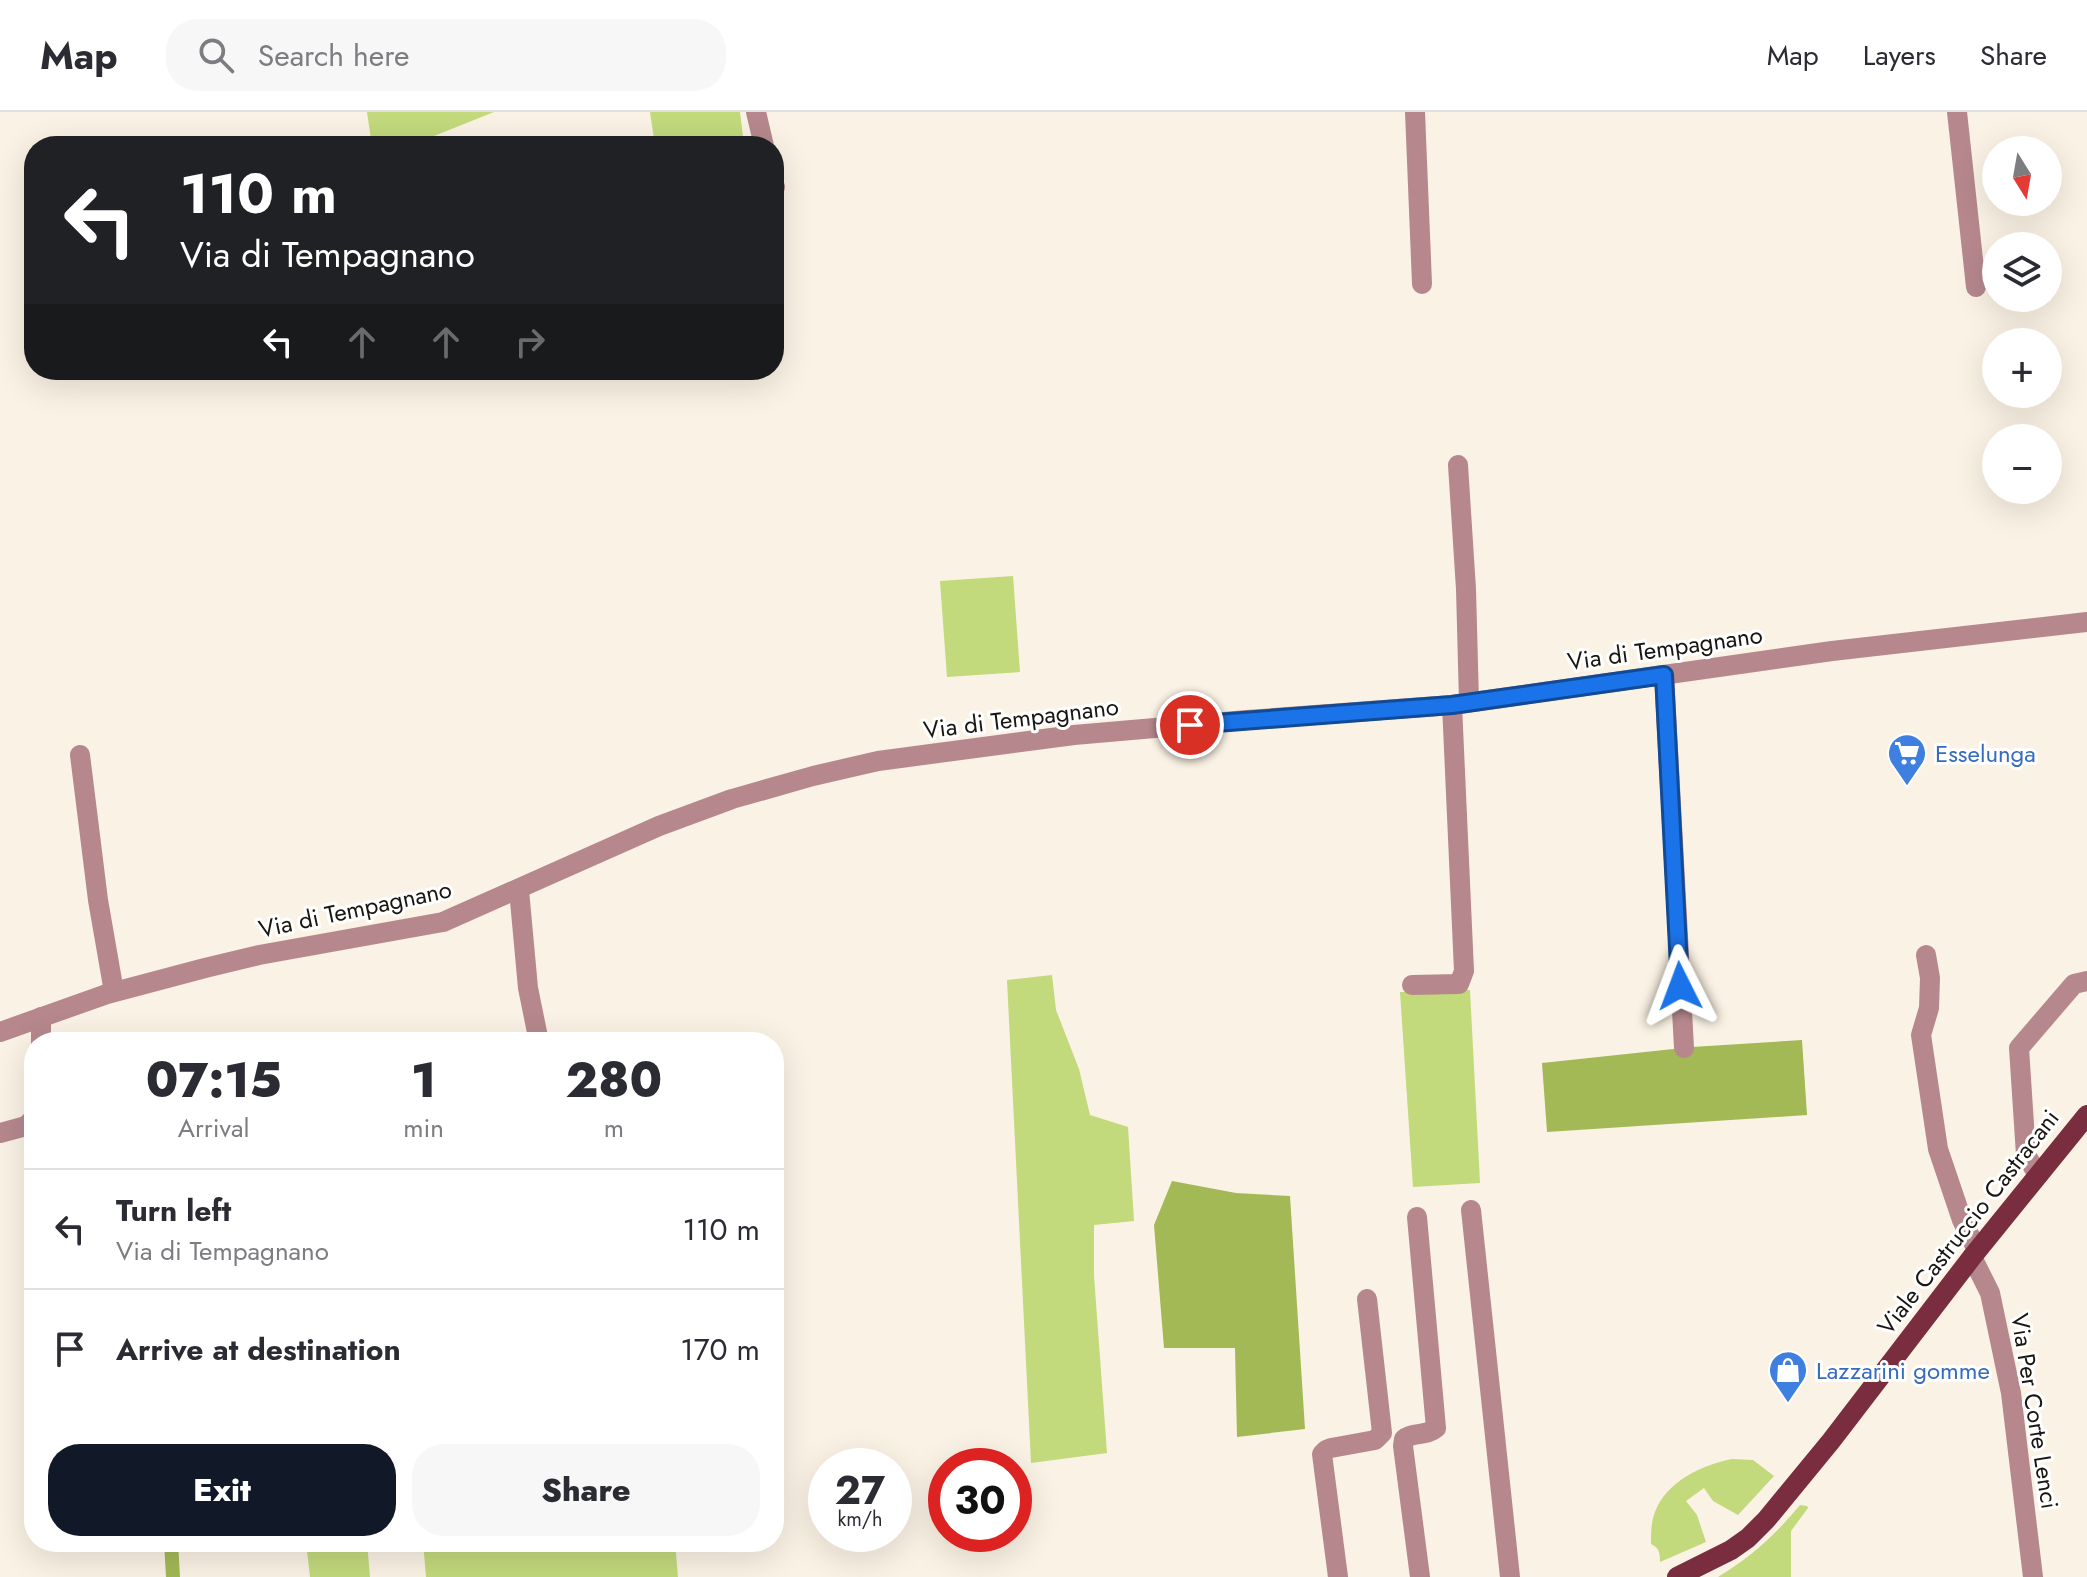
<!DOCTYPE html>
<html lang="en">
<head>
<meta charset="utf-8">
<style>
	:root { --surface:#fff; --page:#f7f7f7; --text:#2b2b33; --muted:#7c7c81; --line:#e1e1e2; --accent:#111827 }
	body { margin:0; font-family:Jost,sans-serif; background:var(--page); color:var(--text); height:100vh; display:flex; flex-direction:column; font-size:30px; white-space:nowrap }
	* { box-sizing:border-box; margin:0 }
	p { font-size:26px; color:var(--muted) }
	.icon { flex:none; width:44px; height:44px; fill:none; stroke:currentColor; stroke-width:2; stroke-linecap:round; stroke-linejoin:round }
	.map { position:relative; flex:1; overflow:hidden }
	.details { position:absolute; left:24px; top:920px; width:760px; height:520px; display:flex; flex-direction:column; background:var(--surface); border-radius:32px; box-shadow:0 8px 32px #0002 }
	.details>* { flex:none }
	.top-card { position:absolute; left:24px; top:24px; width:760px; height:244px; border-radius:32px; box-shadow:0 8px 32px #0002; background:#202124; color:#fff; overflow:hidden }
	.needle { width:52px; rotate:169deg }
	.fabs { position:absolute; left:1982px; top:24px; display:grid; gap:16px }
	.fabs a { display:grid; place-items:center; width:80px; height:80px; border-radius:50%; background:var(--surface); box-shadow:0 8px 32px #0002; font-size:40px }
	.speed { position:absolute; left:808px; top:1336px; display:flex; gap:16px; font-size:40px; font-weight:700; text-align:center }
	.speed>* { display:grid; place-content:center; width:104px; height:104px; border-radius:50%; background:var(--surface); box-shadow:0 8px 32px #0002; line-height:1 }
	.speed small { font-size:20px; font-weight:400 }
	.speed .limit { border:12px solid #d22; background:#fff; color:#111 }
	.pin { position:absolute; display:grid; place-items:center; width:68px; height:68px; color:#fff; margin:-34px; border:4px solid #fff; border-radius:50%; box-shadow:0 2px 8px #0007 }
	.me { position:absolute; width:88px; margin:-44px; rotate:357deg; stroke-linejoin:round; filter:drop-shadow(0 0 6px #0008) }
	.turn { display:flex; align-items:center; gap:28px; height:168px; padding:0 24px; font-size:36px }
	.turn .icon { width:104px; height:104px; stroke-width:2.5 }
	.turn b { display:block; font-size:56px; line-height:68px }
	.lanes { display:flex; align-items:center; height:76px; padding:0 24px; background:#0003; justify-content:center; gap:40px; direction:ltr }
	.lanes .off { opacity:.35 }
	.eta { display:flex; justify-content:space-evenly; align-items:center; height:136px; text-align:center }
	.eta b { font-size:48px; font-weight:800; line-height:56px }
	.action { display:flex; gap:16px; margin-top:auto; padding:16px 24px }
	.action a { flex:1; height:92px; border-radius:32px; background:var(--accent); color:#fff; font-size:32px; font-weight:800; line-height:92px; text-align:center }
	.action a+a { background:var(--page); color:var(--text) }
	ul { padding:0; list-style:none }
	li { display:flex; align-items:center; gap:24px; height:120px; padding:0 24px; border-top:2px solid var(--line) }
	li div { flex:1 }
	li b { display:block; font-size:30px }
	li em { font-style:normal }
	header { display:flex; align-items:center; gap:48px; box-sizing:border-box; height:112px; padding:0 40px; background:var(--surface); border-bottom:2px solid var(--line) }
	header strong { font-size:38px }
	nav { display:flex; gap:44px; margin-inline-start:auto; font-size:28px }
	.search { width:560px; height:72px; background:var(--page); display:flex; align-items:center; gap:20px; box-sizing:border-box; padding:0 28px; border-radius:32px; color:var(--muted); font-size:30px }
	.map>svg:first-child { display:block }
	.green { fill:#c2d97c }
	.forest { fill:#a2b956 }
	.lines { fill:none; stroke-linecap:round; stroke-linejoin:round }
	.minor { stroke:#b6888e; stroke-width:20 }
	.major { stroke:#7a2d3f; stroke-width:20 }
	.route-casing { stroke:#114b97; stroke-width:20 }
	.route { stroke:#1a73e8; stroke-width:14 }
	.labels { text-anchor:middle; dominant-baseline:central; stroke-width:6; stroke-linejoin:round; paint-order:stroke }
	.street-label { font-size:24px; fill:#181611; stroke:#fff }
	.shop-label { font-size:24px; fill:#366cbe; stroke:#fff; text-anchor:start }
</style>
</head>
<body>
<header>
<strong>Map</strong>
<div class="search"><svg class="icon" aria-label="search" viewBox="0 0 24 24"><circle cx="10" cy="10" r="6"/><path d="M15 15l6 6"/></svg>Search here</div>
<nav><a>Map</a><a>Layers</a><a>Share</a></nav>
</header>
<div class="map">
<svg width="2087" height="1465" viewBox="0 0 2087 1465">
	<rect width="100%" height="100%" fill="#faf2e4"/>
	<g class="green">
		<path d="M 367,0 L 494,0 L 409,34 L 372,34 Z"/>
		<path d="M 650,0 L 740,0 L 743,25 L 742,34 L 655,34 Z"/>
		<path d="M 1013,464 L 1020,560 L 947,565 L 940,469 Z"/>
		<path d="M 1052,863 L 1056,898 L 1079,957 L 1090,1003 L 1128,1015 L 1134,1109 L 1094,1113 L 1094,1164 L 1107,1341 L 1031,1351 L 1007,868 Z"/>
		<path d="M 1470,878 L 1480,1071 L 1413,1075 L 1400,880 Z"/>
		<path d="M 1732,1347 L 1753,1348 L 1774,1364 L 1738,1403 L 1713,1389 L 1704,1376 L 1686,1389 L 1697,1403 L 1706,1430 L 1660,1450 C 1660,1440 1659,1436 1651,1432 C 1651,1421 1651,1410 1655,1400 C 1667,1369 1702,1353 1732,1347 Z"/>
		<path d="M 1800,1393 L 1807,1394 L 1808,1396 L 1791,1419 L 1791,1465 L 1718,1465 C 1751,1445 1776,1422 1800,1393 Z"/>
		<path d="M 306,1430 L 367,1430 L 370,1465 L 310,1465 Z"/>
		<path d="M 423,1430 L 675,1430 L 678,1465 L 426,1465 Z"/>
	</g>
	<g class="forest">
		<path d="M 1802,928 L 1807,1003 L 1547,1020 L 1542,951 L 1692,935 Z"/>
		<path d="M 1172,1069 L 1236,1081 L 1290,1084 L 1305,1317 L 1237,1325 L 1235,1236 L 1164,1236 L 1154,1113 Z"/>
		<path d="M 164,1430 L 178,1430 L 180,1465 L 166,1465 Z"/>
	</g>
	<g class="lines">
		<g class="minor">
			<path d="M 756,0 L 764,34"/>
			<path d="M 1415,0 L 1422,172"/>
			<path d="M 1957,0 L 1976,175"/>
			<path d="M 774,73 L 775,75"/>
			<path d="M 1458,353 L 1466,477 L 1469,590"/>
			<path d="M 1664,563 L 1684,936"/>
			<path d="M 80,643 L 98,788 L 114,880"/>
			<path d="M 519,778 L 528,876 L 539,930"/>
			<path d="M 1926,843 L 1930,866 L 1929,896 L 1921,923 L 1938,1037 L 1962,1108 L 1977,1138"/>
			<path d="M 1412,873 L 1459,872 L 1464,859 L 1452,593"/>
			<path d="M 41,905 L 41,930"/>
			<path d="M 0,920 L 107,882 L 205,856 L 259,843 L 443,810 L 659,714 L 732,687 L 813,664 L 878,649 L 1074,623 L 1247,608 L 1452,593 L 1832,539 L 2087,510"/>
			<path d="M 0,1021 L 26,1014 L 34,1006"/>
			<path d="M 2038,1063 L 2026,1043 L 2019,936 L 2074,872 L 2087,869"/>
			<path d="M 1471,1098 L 1510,1465"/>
			<path d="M 1417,1105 L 1436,1316 C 1426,1325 1414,1319 1404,1327 L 1403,1334 L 1420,1465"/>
			<path d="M 1972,1145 L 1990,1181 L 2011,1281 L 2033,1465"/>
			<path d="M 1338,1465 L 1322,1342 L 1326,1338 L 1331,1336 L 1375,1328 L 1382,1321 L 1367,1187"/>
		</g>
		<path class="major" d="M 1677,1465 L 1731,1438 L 1748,1426 L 1766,1408 L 1831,1329 L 1972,1145 L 2087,1003"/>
	</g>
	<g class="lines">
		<g class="route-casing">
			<path id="route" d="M 1190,613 L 1452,593 L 1664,563 L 1680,874"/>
		</g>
		<use href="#route" class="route"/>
	</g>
	<defs>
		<g id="supermarket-pin" transform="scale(2)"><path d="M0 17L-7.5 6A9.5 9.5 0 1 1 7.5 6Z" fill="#3f7fe0" stroke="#fff"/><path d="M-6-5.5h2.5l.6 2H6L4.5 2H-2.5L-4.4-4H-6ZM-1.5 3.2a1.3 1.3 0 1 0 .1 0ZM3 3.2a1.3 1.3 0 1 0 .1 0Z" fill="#fff"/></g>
		<g id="shop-pin" transform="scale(2)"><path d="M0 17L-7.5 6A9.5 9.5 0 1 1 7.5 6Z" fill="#3f7fe0" stroke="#fff"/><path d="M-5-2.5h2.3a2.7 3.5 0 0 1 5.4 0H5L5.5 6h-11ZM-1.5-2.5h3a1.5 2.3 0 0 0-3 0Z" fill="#fff"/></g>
	</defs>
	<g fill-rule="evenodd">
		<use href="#supermarket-pin" x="1907" y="641"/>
		<use href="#shop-pin" x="1788" y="1258"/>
	</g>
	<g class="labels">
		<g class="street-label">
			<text transform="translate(1665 536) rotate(-8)">Via di Tempagnano</text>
			<text transform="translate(1021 606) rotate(-7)">Via di Tempagnano</text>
			<text transform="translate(355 797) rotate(-12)">Via di Tempagnano</text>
			<text transform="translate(1968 1110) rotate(-52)">Viale Castruccio Castracani</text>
			<text transform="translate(2035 1299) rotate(81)">Via Per Corte Lenci</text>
		</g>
		<g class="shop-label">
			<text x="1935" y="641">Esselunga</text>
			<text x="1816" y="1258">Lazzarini gomme</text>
		</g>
	</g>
</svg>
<div class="fabs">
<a><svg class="needle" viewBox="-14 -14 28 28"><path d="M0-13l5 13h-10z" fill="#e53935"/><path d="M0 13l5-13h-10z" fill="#7c7c81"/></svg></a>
<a><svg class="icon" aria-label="layers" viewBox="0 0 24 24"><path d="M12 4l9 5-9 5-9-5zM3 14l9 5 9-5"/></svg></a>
<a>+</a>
<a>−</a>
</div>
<div class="speed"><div>27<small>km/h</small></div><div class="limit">30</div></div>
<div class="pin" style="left:1190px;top:613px;background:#d93025"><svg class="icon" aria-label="arrive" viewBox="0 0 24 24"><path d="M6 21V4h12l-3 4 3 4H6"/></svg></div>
<svg class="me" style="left:1680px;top:874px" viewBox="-20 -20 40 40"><path d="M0-17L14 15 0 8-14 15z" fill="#1a73e8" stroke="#fff" stroke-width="4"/></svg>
<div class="top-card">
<div class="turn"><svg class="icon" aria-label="left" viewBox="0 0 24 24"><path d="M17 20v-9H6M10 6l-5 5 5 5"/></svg><div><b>110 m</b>Via di Tempagnano</div></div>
<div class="lanes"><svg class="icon" aria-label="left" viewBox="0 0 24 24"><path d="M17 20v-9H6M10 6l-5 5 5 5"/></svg><svg class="icon off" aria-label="ahead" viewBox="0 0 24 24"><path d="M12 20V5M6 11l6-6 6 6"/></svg><svg class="icon off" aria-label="ahead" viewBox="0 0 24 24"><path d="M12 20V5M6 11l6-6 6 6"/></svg><svg class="icon off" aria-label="right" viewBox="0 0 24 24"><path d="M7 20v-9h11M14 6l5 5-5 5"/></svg></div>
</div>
<section class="details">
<div class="eta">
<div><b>07:15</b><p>Arrival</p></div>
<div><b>1</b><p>min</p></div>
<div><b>280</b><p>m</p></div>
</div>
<ul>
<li><svg class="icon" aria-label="left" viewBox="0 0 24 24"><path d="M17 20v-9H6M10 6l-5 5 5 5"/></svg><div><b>Turn left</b><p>Via di Tempagnano</p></div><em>110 m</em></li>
<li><svg class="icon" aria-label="arrive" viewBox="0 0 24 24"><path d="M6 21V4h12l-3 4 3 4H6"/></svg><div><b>Arrive at destination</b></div><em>170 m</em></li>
</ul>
<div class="action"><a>Exit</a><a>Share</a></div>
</section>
</div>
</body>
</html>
